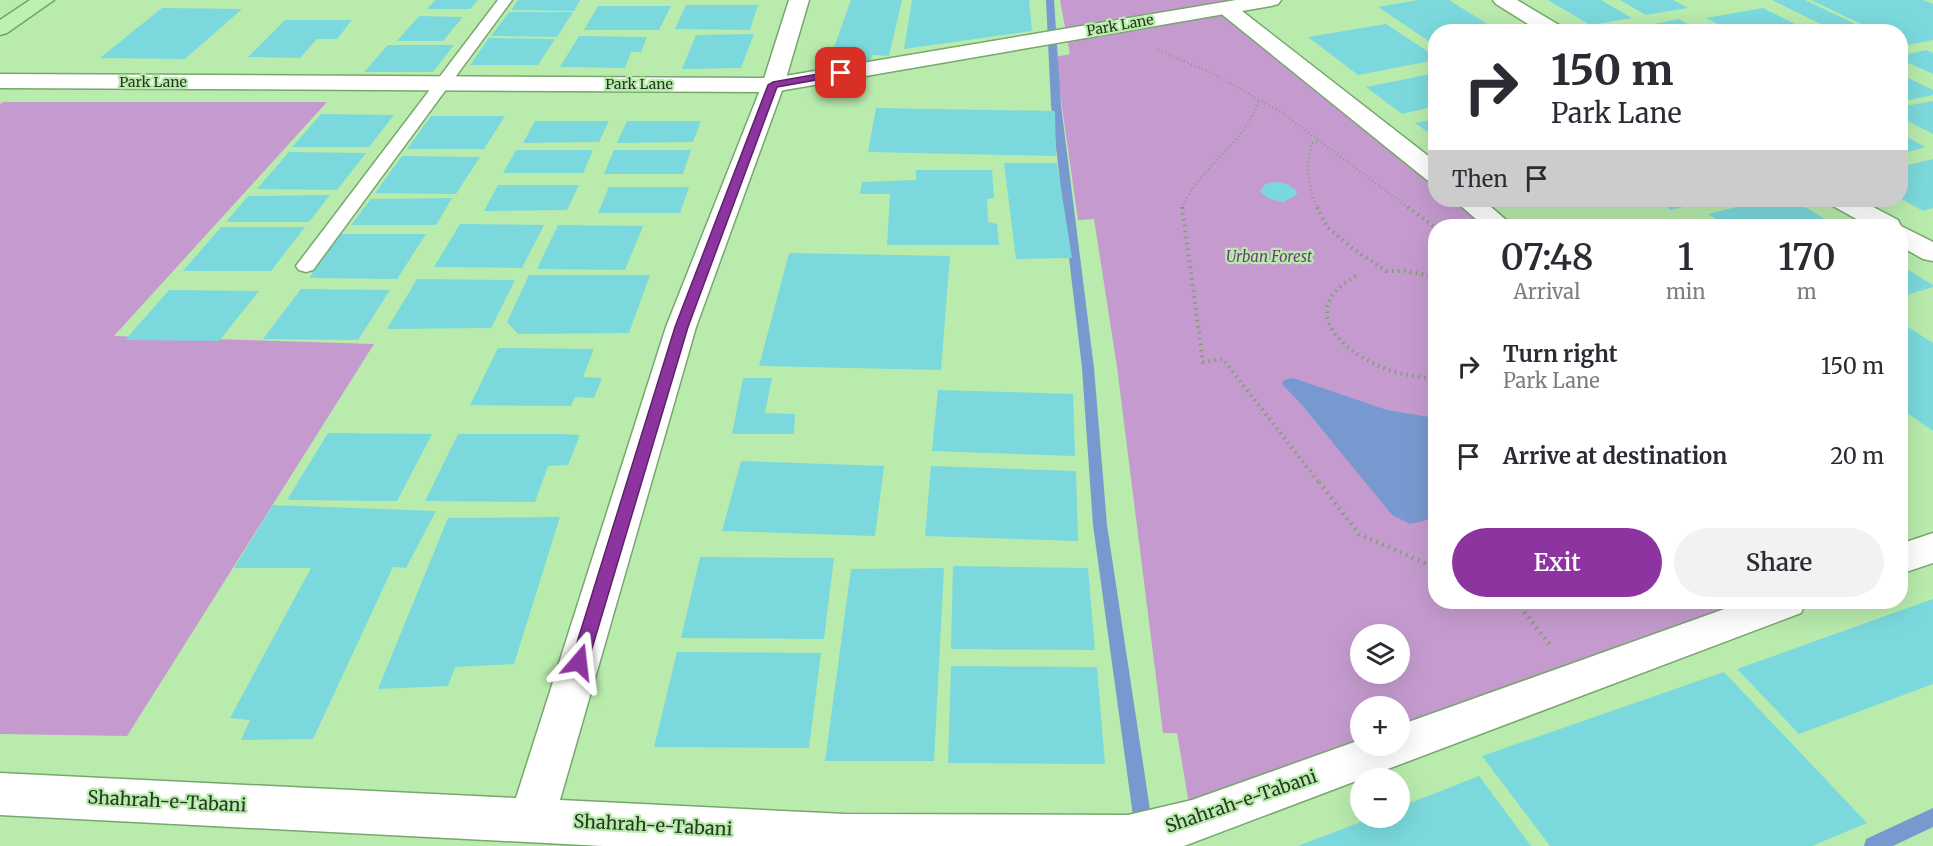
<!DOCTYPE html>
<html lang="en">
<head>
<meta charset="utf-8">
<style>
	:root { --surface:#fff; --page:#f2f2f3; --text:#2b2b33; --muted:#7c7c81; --accent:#8d34a0 }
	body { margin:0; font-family:Merriweather,serif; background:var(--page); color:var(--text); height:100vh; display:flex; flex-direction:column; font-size:22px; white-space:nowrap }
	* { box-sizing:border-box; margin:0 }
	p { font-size:20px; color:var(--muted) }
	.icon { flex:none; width:33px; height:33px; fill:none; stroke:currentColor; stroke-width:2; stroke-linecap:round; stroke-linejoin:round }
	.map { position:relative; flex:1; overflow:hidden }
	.details { position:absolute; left:1428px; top:219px; width:480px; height:390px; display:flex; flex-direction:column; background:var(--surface); border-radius:24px; box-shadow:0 6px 24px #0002 }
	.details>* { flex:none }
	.hud { position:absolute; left:1428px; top:24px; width:480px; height:183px; border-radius:24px; box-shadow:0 6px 24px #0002; background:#fff; color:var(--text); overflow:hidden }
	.buttons { position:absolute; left:1350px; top:624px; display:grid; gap:12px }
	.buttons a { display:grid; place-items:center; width:60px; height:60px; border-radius:50%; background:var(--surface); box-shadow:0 6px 24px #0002; font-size:30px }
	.pin { position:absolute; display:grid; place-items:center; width:51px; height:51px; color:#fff; margin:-26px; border-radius:12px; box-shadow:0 3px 9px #0006 }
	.me { position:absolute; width:66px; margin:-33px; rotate:17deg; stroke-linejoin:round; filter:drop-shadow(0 0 4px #0008) }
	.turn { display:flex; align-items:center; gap:21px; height:126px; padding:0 24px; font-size:27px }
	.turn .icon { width:78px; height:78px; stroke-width:2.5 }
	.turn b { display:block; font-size:42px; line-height:51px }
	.then { display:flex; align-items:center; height:57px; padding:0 24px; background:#0003; gap:12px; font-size:22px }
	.eta { display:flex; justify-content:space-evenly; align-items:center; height:102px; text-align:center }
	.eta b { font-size:36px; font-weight:600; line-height:42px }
	.button { display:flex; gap:12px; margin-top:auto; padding:12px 24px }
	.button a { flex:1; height:69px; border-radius:36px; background:var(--accent); color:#fff; font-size:24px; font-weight:600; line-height:69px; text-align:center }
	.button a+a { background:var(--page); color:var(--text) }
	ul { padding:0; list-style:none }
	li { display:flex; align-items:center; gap:18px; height:90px; padding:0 24px }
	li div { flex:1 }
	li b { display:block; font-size:22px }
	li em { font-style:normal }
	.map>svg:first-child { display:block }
	.green { fill:#c59bcf; fill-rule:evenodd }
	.water { fill:#7899d0 }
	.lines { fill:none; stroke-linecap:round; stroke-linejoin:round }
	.stream { fill:#7899d0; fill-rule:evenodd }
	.building { fill:#7bd9dd }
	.service-casing { stroke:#77a76d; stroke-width:3 }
	.minor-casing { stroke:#77a76d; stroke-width:3 }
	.tertiary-casing { stroke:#77a76d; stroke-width:3 }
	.primary-casing { stroke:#69ab5a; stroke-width:3 }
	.path-far2 { stroke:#7ba072; stroke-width:2; stroke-dasharray:1 3; stroke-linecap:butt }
	.path-far1 { stroke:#7ba072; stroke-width:4; stroke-dasharray:1.5 4.5; stroke-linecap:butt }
	.path { stroke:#7ba072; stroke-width:4.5; stroke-dasharray:1.5 5; stroke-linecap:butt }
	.service { fill:#fff; fill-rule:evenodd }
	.minor { fill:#fff; fill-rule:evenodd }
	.tertiary { fill:#fff; fill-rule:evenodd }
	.primary { fill:#bbf2af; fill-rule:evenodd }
	.route { fill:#8d34a0; stroke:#5c2268; stroke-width:1.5 }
	.labels { text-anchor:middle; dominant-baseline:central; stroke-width:4.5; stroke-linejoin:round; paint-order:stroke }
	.far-street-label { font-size:14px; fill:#253820; stroke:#b9ebad }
	.park-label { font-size:15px; font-style:italic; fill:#713b7d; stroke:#b9ebad }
	.near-street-label { font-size:18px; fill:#253820; stroke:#b9ebad }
</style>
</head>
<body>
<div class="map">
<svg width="1933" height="846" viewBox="0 0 1933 846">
	<rect width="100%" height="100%" fill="#b9ebad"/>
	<g class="green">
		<path d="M 1060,0 L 1257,0 L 1227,7 L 1435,175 L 1436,200 L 1467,200 L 1500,226 L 1436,226 L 1436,602 L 1787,602 L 1400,745 L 1400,706 L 1360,706 L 1360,746 L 1398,746 L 1192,822 L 1177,733 L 1163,733 L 1117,367 L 1094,219 L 1078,220 L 1055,57 L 1070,54 ZM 1360,634 L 1400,634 L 1400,674 L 1360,674 Z"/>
		<path d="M 3,102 L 327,102 L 114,336 L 374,344 L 127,736 L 0,734 L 0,104 Z"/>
	</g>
	<path class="water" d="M 1293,378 L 1387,410 L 1435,418 L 1435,518 L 1410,524 L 1392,515 L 1302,405 L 1282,384 L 1284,380 Z"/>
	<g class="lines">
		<g class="stream">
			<path d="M 1046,0 L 1054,0 L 1061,105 L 1094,368 L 1107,525 L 1152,823 L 1158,846 L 1140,846 L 1134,823 L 1093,525 L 1082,368 L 1051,105 Z"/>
			<path d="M 1933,808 L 1933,827 L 1893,846 L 1864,846 L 1866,839 Z"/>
		</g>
	</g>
	<g class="building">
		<path d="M 435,0 L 478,0 L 470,9 L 427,9 Z"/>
		<path d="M 518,0 L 580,0 L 574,11 L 511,10 Z"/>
		<path d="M 851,0 L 902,0 L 889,56 L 872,55 L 869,65 L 828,64 Z"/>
		<path d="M 912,0 L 1029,0 L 1032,31 L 904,49 Z"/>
		<path d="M 1418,0 L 1449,0 L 1500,32 L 1436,32 L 1436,46 L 1378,7 Z"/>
		<path d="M 1548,0 L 1601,0 L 1632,18 L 1590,25 Z"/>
		<path d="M 1620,0 L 1673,0 L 1688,8 L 1646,15 Z"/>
		<path d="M 1772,0 L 1805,0 L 1872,32 L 1837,32 Z"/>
		<path d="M 1811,0 L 1923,0 L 1933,4 L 1933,40 L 1908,45 L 1900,42 L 1900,32 L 1878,32 Z"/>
		<path d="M 686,5 L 758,5 L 750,30 L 675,29 Z"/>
		<path d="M 598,6 L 671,6 L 659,30 L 584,30 Z"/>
		<path d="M 162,8 L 242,9 L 185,59 L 100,58 Z"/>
		<path d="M 1763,8 L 1807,30 L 1733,32 L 1706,18 Z"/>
		<path d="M 509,12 L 573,12 L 557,37 L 491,36 Z"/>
		<path d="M 419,16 L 463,17 L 443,41 L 397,41 Z"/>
		<path d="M 1679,19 L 1702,32 L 1622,32 L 1622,30 Z"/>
		<path d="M 285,20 L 352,20 L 337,39 L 317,39 L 300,58 L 248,57 Z"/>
		<path d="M 1386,24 L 1436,57 L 1436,60 L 1358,75 L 1308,37 Z"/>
		<path d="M 754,34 L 741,68 L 682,69 L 696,35 Z"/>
		<path d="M 579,36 L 647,37 L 641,52 L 631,52 L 625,68 L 560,67 Z"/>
		<path d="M 489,38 L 555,39 L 538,65 L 470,65 Z"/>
		<path d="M 388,45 L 454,45 L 433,72 L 364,72 Z"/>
		<path d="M 1926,50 L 1933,53 L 1933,74 L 1900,59 L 1900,56 Z"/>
		<path d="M 1436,73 L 1436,106 L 1402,114 L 1366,87 Z"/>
		<path d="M 1900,74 L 1933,90 L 1933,95 L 1900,102 Z"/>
		<path d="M 1933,101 L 1933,134 L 1900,117 L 1900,107 Z"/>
		<path d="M 876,108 L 1055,111 L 1056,156 L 868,152 Z"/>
		<path d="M 321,114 L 394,115 L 369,147 L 292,147 Z"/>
		<path d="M 431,116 L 505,116 L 484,149 L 407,149 Z"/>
		<path d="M 1436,119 L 1436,138 L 1415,123 Z"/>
		<path d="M 535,121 L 609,121 L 599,142 L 523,143 Z"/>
		<path d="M 627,121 L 701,121 L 693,142 L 617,143 Z"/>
		<path d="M 1900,134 L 1926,147 L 1900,154 Z"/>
		<path d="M 516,150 L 593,150 L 583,173 L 503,173 Z"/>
		<path d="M 614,150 L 691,150 L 683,174 L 604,174 Z"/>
		<path d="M 289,152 L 366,153 L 337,190 L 257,189 Z"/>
		<path d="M 402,156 L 480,157 L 456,194 L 375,193 Z"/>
		<path d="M 1933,159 L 1933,208 L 1923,211 L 1900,198 L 1900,167 Z"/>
		<path d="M 1004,163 L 1057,163 L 1072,258 L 1016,259 Z"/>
		<path d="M 916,170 L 992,170 L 994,198 L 987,199 L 988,222 L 997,224 L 999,245 L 887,245 L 890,194 L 860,194 L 862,182 L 916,180 Z"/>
		<path d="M 1276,182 L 1287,184 L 1296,190 L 1297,194 L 1284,202 L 1270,199 L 1260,192 L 1265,184 Z"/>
		<path d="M 498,185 L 579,185 L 567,210 L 484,211 Z"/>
		<path d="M 609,187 L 689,187 L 680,213 L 598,213 Z"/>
		<path d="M 330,195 L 309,222 L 226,222 L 248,196 Z"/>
		<path d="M 452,198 L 436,225 L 351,225 L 371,199 Z"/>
		<path d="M 1656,200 L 1712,200 L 1671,210 Z"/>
		<path d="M 1765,200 L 1793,200 L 1837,226 L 1728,226 L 1708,214 Z"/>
		<path d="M 460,224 L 544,225 L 522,268 L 434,267 Z"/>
		<path d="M 558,225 L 643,226 L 625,270 L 537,269 Z"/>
		<path d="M 221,227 L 305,227 L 271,271 L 183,271 Z"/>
		<path d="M 341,234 L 426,234 L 397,279 L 309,278 Z"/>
		<path d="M 789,253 L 950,256 L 941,370 L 759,366 Z"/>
		<path d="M 1900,265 L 1933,285 L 1933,287 L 1900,297 Z"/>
		<path d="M 529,275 L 650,275 L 629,333 L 518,334 L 507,322 Z"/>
		<path d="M 417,279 L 515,280 L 491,328 L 387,329 Z"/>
		<path d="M 301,289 L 390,290 L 358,340 L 263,339 Z"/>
		<path d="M 169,290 L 259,291 L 219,341 L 125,340 Z"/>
		<path d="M 1900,322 L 1933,343 L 1933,431 L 1900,408 Z"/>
		<path d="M 498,348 L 594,349 L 583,377 L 602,378 L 594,398 L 575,397 L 571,406 L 470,405 Z"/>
		<path d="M 743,378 L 772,378 L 765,413 L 795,414 L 794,434 L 732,434 Z"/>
		<path d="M 938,390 L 1073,394 L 1075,456 L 932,451 Z"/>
		<path d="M 328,433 L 432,434 L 397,501 L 287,500 Z"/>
		<path d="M 458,434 L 562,434 L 580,435 L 568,465 L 548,466 L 535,502 L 425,501 Z"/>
		<path d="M 741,461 L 884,466 L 875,536 L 722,531 Z"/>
		<path d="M 931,466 L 1076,471 L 1078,541 L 925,536 Z"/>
		<path d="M 273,505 L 436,511 L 406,568 L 393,567 L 313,739 L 241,740 L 250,720 L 230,718 L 311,568 L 234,568 Z"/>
		<path d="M 560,517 L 514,664 L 455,667 L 448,686 L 378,689 L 448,518 Z"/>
		<path d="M 700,557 L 834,558 L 824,639 L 681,638 Z"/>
		<path d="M 953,566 L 1088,568 L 1095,650 L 951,649 Z"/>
		<path d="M 944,568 L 934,761 L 825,761 L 851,569 Z"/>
		<path d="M 1933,599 L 1933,684 L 1799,734 L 1737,669 Z"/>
		<path d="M 677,652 L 821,653 L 809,748 L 654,747 Z"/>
		<path d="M 951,666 L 1097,667 L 1105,764 L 948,763 Z"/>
		<path d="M 1724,672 L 1867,823 L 1812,846 L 1550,846 L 1482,756 Z"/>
		<path d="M 1479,776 L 1531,846 L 1298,846 L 1371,818 L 1400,818 L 1400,807 Z"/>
	</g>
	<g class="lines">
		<g class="service-casing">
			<path id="service" d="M 498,0 L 512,0 L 313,270 L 306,272 L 299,270 L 296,266 L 299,262 Z"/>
		</g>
		<g class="minor-casing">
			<g id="minor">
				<path d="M 789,0 L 809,0 L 784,85 L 696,327 L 560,800 L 845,814 L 1128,815 L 1192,800 L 1360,740 L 1360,746 L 1400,746 L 1400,725 L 1744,602 L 1806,602 L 1801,613 L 1184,846 L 603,846 L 0,815 L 0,773 L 516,798 L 666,327 L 762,85 Z"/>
				<path d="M 1493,0 L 1517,0 L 1564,28 L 1567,32 L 1541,32 L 1496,4 Z"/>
				<path d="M 1226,2 L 1233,4 L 1436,162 L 1436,182 L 1427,180 L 1219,12 L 1216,8 L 1219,4 Z"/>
				<path d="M 1454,200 L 1483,200 L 1513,226 L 1484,226 Z"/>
				<path d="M 1829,200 L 1860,200 L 1898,220 L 1901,226 L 1933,242 L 1933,261 L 1923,259 L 1900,246 L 1900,226 L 1869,226 L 1833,206 Z"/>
				<path d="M 1933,533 L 1933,563 L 1900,574 L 1900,544 Z"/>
			</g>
		</g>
		<g class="tertiary-casing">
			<path id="tertiary" d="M 1236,0 L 1281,0 L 1278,4 L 1271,6 L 773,92 L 0,88 L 0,74 L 773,78 Z"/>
		</g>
		<g class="primary-casing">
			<path id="primary" d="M 30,0 L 54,0 L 7,33 L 0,35 L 0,20 Z"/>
		</g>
		<g class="path-far2">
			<path d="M 1158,50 L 1212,73 L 1281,112 L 1410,209"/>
			<path d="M 1182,209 C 1199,166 1248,141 1259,99"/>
			<path d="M 1318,209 C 1308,190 1305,163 1312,143 L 1320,141"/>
		</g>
		<g class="path-far1">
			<path d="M 1182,207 L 1203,362 L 1223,359 L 1320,484"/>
			<path d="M 1317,207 L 1327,227 L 1352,248 L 1386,271 L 1405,271 L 1436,277"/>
			<path d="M 1408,207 L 1436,228"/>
			<path d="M 1356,276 C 1295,309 1342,352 1386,369 C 1402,375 1419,377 1436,379"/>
		</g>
		<g class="path">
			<path d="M 1319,482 L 1359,534 L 1427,564 L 1436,564"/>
			<path d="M 1516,602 L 1551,646"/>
		</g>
		<use href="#service" class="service"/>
		<use href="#minor" class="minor"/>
		<use href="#tertiary" class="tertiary"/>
		<use href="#primary" class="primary"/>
	</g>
	<path class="route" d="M 841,70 L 844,71 L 844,75 L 777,87 L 688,327 L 588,662 L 585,667 L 579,669 L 574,667 L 571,662 L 675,327 L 768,85 L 773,82 Z"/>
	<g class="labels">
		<g class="far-street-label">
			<text transform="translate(1120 25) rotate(-10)">Park Lane</text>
			<text x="153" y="82">Park Lane</text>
			<text x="639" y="84">Park Lane</text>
		</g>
		<g class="park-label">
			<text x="1269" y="256">Urban Forest</text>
		</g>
		<g class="near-street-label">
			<text transform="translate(167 801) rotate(3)">Shahrah-e-Tabani</text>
			<text transform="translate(1241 801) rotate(-19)">Shahrah-e-Tabani</text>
			<text transform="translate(653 825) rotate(3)">Shahrah-e-Tabani</text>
		</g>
	</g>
</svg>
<div class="buttons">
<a><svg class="icon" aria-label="layers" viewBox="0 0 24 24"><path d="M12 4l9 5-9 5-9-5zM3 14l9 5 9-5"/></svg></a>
<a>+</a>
<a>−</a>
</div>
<div class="pin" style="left:841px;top:73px;background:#d93025"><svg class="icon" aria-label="arrive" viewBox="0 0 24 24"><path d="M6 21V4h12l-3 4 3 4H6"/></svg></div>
<svg class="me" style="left:579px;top:662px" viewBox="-20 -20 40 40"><path d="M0-17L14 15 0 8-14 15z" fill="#8d34a0" stroke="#fff" stroke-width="4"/></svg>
<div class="hud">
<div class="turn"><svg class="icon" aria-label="right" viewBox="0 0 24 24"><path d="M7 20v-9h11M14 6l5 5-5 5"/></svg><div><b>150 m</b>Park Lane</div></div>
<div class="then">Then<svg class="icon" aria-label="arrive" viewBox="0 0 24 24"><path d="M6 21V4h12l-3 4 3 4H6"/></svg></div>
</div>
<section class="details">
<div class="eta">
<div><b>07:48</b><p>Arrival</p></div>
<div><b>1</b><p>min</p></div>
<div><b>170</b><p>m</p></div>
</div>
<ul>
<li><svg class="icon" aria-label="right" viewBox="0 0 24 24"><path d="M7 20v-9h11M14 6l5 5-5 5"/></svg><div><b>Turn right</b><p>Park Lane</p></div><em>150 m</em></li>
<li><svg class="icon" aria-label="arrive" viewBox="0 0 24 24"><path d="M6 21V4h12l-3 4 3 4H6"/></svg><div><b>Arrive at destination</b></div><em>20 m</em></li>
</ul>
<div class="button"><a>Exit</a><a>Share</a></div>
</section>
</div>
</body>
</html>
